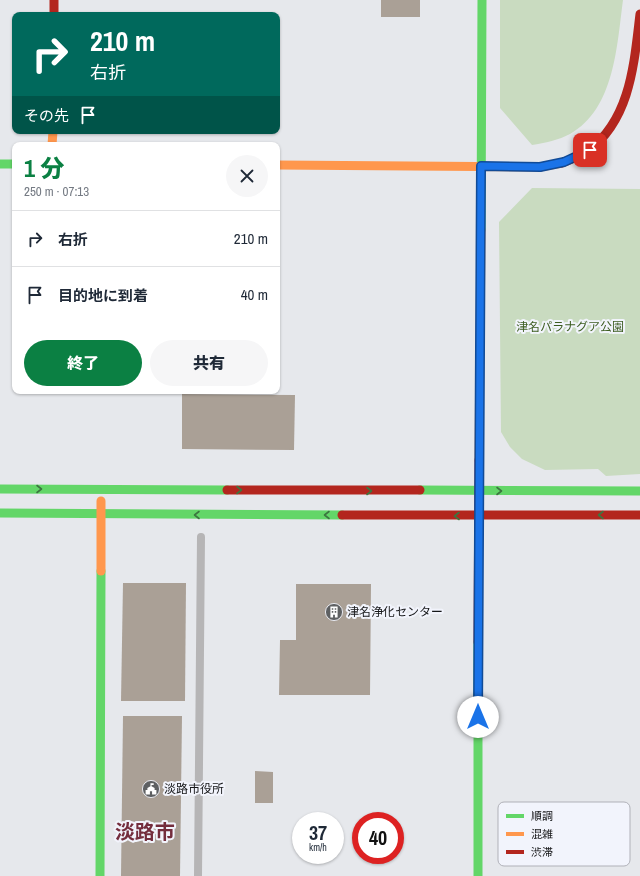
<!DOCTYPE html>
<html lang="ja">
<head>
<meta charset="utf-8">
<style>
	:root { --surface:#fff; --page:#f6f6f7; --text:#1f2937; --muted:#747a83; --line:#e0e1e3; --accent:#0b8043 }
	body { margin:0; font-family:"Archivo Narrow","Noto Sans JP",sans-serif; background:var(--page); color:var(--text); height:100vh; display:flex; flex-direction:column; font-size:15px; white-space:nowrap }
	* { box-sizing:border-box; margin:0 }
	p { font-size:13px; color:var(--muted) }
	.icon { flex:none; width:22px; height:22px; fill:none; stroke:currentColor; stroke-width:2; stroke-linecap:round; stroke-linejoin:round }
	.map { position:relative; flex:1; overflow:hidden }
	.side { position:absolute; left:12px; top:142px; width:268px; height:252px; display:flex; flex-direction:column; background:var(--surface); border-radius:8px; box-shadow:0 1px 3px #0004 }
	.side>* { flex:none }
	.hud { position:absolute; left:12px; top:12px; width:268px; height:122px; border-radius:8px; box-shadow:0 1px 3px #0004; background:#00695c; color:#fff; overflow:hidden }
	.speed { position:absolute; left:292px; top:812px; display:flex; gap:8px; font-size:20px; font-weight:700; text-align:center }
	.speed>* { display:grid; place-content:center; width:52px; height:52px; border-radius:50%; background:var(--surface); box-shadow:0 1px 3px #0004; line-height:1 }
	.speed small { font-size:10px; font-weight:400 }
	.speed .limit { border:6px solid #d22; background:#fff; color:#111 }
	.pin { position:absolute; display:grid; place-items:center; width:34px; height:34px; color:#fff; margin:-17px; border-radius:8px; box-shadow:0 2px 6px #0006 }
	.me { position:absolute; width:44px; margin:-22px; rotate:0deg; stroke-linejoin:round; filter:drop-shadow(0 0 3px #0008) }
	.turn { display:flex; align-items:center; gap:14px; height:84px; padding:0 12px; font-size:18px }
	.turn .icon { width:52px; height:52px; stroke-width:2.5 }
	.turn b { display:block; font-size:28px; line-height:34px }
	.then { display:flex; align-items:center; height:38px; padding:0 12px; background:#0003; gap:8px; font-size:15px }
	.round { display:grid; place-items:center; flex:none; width:42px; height:42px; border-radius:21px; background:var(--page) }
	.summary { display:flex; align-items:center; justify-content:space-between; height:68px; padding:0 12px }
	h1 { font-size:24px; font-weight:800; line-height:30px; color:var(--accent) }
	.button { display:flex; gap:8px; margin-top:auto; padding:8px 12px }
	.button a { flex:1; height:46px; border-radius:24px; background:var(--accent); color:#fff; font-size:16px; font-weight:800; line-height:46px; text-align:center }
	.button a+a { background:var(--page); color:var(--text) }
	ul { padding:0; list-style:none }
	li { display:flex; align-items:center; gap:12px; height:56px; padding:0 12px; border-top:1px solid var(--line) }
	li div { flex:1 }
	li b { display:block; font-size:15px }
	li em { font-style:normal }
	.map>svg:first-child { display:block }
	.green { fill:#c9dbc0 }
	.building { fill:#aaa096 }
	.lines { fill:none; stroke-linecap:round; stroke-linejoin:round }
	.lane { stroke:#b6b5b6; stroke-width:8 }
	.fast { stroke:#63d668; stroke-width:9 }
	.slow { stroke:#ff974d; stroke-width:9 }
	.jam { stroke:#b3261e; stroke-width:9 }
	.oneway { stroke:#3c7640 }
	.route-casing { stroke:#114b97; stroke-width:10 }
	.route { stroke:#1a73e8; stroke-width:7 }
	.labels { text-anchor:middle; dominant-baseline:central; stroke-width:4; stroke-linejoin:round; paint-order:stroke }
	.park-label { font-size:12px; fill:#3d5d21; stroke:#f2f4fc }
	.poi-label { font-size:12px; fill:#151618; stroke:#f2f4fc; text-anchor:start }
	.town-label { font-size:20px; font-weight:bold; fill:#742d3d; stroke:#f2f4fc }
	.key { fill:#f2f4fc; stroke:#b0b1b8; stroke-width:1 }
	.key-label { font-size:11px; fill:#151618 }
</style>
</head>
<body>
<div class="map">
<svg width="640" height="876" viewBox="0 0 640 876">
	<rect width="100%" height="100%" fill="#e6e8ec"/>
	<g class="green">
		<path d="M 500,0 L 623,0 C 617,44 615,109 570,134 C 559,140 545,143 532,145 L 500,108 Z"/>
		<path d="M 532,188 L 640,189 L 640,474 L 606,476 L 598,469 L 545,470 L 522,459 L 510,447 L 501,432 L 499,222 Z"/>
	</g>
	<g class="building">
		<rect x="381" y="0" width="39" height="17"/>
		<path d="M 182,394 L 295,395 L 294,450 L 182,449 Z"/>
		<path d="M 123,583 L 186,583 L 185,701 L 121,701 Z"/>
		<path d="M 296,584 L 371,584 L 370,695 L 279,695 L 280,640 L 296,640 Z"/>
		<path d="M 123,716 L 182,716 L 180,876 L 121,876 Z"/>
		<path d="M 255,771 L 273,772 L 273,803 L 255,803 Z"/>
	</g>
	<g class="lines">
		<path class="lane" d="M 198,876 L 201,537"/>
		<g class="fast">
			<path d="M 0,164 L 15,164"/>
			<path d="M 481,230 L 482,0"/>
			<path d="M 0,489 L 227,490"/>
			<path d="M 420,490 L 640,491"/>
			<path d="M 0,513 L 342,515"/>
			<path d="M 100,876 L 101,571"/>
			<path d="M 478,876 L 478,642"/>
		</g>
		<g class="slow">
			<path d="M 52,145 L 53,131"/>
			<path d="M 277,165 L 540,167 L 562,163"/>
			<path d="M 479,460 L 481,230"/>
			<path d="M 101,571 L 101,501"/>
		</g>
		<g class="jam">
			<path d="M 54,0 L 54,15"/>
			<path d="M 562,163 C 571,159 581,156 588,151 C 631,119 634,63 640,14"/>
			<path d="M 227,490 L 420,490"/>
			<path d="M 342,515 L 640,515"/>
			<path d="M 478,642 L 479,460"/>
		</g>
	</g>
	<defs><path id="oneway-chevron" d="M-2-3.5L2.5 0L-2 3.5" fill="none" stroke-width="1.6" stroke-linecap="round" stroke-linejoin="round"/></defs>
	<g class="oneway">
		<use href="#oneway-chevron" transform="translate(39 489)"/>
		<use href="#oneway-chevron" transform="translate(239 490)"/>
		<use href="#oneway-chevron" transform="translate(369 491)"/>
		<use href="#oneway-chevron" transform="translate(499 491)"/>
		<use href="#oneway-chevron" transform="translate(197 515) rotate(-180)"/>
		<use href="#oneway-chevron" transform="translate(327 515) rotate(-180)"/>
		<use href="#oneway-chevron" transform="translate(601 515) rotate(180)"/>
		<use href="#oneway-chevron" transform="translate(457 516) rotate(180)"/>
	</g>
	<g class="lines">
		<g class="route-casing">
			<path id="route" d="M 478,717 L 481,166 L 540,167 L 564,162 L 590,150"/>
		</g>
		<use href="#route" class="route"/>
	</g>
	<defs>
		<g id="building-disc" transform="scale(0.9)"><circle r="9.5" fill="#5e6062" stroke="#f2f4fc"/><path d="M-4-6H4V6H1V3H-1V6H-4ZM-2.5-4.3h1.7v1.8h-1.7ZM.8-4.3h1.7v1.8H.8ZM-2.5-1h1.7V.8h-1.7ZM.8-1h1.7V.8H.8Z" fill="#fff"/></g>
		<g id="civic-disc" transform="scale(0.9)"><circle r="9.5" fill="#5e6062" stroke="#f2f4fc"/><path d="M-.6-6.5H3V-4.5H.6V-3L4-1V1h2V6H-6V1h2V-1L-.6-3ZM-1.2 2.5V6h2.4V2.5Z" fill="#fff"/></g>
	</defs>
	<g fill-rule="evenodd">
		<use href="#building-disc" x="334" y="612"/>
		<use href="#civic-disc" x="151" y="789"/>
	</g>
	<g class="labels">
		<g class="park-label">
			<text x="570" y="327">津名パラナグア公園</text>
		</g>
		<g class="poi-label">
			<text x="347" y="612">津名浄化センター</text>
			<text x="164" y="789">淡路市役所</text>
		</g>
		<g class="town-label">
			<text x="145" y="831">淡路市</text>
		</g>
	</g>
	<rect x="498" y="802" width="132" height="64" rx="6" class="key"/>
	<rect x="506" y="814" width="18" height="4" fill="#63d668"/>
	<rect x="506" y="832" width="18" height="4" fill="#ff974d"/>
	<rect x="506" y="850" width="18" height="4" fill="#b3261e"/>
	<g class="key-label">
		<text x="531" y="820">順調</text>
		<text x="531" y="838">混雑</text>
		<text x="531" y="856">渋滞</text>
	</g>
</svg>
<div class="speed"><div>37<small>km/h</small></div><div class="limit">40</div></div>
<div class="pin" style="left:590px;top:150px;background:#d93025"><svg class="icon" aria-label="arrive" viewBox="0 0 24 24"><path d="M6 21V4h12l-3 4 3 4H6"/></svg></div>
<svg class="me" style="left:478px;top:717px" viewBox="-20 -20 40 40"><circle r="19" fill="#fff"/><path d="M0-13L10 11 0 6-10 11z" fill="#1a73e8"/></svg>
<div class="hud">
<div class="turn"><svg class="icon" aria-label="right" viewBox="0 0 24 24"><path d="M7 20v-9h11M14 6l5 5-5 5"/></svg><div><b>210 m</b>右折</div></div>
<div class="then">その先<svg class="icon" aria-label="arrive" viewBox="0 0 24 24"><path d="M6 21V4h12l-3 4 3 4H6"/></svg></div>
</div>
<section class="side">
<div class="summary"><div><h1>1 分</h1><p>250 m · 07:13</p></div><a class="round"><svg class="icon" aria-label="close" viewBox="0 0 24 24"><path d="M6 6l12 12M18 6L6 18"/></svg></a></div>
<ul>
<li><svg class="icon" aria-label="right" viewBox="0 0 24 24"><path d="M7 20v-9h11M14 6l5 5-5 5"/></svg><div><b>右折</b></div><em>210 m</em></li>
<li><svg class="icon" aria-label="arrive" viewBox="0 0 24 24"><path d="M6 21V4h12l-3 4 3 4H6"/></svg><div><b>目的地に到着</b></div><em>40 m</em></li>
</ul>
<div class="button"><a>終了</a><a>共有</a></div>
</section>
</div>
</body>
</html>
